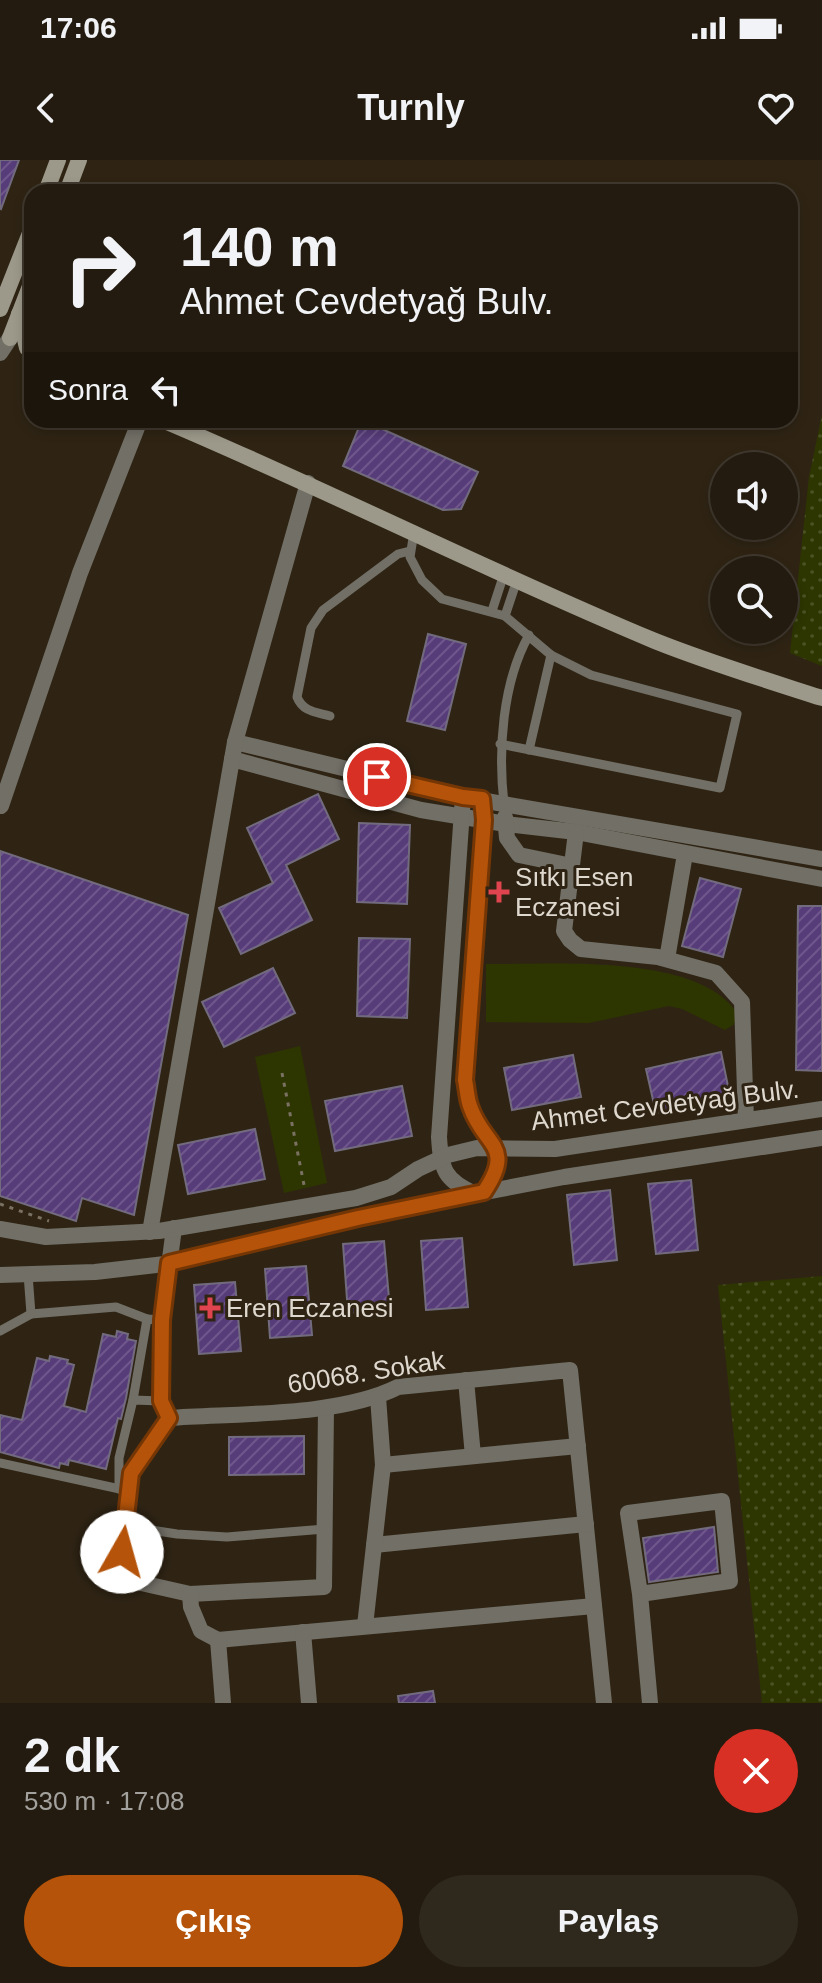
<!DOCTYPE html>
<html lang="tr">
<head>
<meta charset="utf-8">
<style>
	:root { --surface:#231b0f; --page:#2f281d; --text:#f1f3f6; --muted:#a3a19e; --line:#40392f; --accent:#b45309 }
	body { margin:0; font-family:Helvetica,sans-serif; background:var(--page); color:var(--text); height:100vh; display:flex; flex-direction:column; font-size:30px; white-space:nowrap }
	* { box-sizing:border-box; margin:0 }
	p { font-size:26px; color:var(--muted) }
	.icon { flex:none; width:44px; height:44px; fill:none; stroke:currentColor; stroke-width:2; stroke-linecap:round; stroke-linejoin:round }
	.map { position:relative; height:1543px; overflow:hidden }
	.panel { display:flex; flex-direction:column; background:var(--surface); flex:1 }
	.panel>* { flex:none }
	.hud { position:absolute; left:24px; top:24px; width:774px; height:244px; border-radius:24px; box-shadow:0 4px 12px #0003,0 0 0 2px var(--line); background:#231b0f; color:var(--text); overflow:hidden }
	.tools { position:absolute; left:710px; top:292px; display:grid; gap:16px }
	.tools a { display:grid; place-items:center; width:88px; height:88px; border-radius:50%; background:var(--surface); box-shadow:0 4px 12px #0003,0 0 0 2px var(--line); font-size:40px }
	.pin { position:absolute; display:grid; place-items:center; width:68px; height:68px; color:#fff; margin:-34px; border:4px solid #fff; border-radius:50%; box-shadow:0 2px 8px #0007 }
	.me { position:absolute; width:88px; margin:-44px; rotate:7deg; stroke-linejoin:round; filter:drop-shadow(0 0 6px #0008) }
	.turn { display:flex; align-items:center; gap:28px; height:168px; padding:0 24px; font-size:36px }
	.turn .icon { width:104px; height:104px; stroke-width:2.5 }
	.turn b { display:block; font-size:56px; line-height:68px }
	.then { display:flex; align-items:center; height:76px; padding:0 24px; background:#0003; gap:16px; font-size:30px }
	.round { display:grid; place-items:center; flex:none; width:84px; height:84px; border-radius:42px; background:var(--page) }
	.summary { display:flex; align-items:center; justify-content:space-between; height:136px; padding:0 24px }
	h1 { font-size:48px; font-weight:700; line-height:60px }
	.action { display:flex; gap:16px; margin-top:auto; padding:16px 24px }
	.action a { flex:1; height:92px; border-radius:48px; background:var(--accent); color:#fff; font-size:32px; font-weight:700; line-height:92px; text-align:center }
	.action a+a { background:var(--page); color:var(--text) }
	.status { display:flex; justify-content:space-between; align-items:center; height:56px; padding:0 40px; background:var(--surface); direction:ltr }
	.status svg { height:22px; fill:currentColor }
	header { display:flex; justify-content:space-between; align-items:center; height:104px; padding:0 24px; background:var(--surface); font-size:36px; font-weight:700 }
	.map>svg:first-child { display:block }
	.grass { fill:url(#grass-dots) }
	.park { fill:#2d3600 }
	.building { fill:url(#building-hatch); stroke:#726b7e; stroke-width:2 }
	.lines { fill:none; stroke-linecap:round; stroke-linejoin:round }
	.path { stroke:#7a7163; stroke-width:3; stroke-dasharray:4 6; stroke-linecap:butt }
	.service { stroke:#716f66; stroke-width:9 }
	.minor { stroke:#716f66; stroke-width:16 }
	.tertiary { stroke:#716f66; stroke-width:16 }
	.secondary { stroke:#9c998a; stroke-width:16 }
	.route-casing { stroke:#753606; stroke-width:20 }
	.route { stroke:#b45309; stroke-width:14 }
	.health-dot { fill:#e0444e; stroke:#2f2414; stroke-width:3 }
	.labels { text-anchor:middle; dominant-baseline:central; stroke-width:6; stroke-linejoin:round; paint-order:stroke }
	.poi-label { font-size:26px; fill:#dfd8ce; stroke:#2f2414; text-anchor:start }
	.street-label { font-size:26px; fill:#dfd8ce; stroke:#2f2414 }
</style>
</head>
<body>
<div class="status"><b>17:06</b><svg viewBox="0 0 49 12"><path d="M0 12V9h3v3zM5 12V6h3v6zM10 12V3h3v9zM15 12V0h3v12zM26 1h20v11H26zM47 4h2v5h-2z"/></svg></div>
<header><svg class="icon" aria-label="back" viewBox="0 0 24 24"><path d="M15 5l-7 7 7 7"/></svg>Turnly<svg class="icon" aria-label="heart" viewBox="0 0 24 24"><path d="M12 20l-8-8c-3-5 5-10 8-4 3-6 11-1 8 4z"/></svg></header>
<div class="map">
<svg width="822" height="1543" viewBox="0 0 822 1543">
	<defs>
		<pattern id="grass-dots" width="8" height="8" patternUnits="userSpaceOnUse" patternTransform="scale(2)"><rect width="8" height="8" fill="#2d3600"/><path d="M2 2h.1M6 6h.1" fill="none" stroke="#4b5224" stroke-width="1.8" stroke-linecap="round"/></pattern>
		<pattern id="building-hatch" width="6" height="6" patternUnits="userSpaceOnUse" patternTransform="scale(2)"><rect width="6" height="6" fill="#573c7a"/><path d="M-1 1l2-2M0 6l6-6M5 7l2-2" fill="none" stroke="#6f578c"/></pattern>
	</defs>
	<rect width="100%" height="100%" fill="#2f2414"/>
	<g class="grass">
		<path d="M 822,255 L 822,506 L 790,493 L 809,317 Z"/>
		<path d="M 822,1116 L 822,1543 L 762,1543 L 718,1125 Z"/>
	</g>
	<g class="park">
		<path d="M 486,804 C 552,805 702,792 739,856 L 733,865 L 725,870 L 682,849 L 669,846 L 589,863 L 486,862 Z"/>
		<path d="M 300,886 L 327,1023 L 284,1033 L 255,897 Z"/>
	</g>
	<g class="building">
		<path d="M 0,0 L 19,0 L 1,49 L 0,48 Z"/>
		<path d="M 362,260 L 478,312 L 461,349 L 443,350 L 343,306 Z"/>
		<path d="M 428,474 L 466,484 L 445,570 L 407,561 Z"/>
		<path d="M 318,634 L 339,679 L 286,705 L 312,760 L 241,794 L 219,748 L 273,723 L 247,668 Z"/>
		<path d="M 359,663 L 410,665 L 407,744 L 357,742 Z"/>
		<path d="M 0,691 L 188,755 L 134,1055 L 82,1038 L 76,1061 L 0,1036 Z"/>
		<path d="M 700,718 L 741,729 L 723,797 L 682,786 Z"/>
		<path d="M 798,746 L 822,746 L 822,911 L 796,910 Z"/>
		<path d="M 359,778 L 410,779 L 407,858 L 357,856 Z"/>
		<path d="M 273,808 L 295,853 L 224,887 L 202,842 Z"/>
		<path d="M 721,892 L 730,936 L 656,953 L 646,909 Z"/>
		<path d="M 573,895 L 581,937 L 512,950 L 504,908 Z"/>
		<path d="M 402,926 L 412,976 L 335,991 L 325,941 Z"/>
		<path d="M 255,969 L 265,1019 L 188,1034 L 178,985 Z"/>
		<path d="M 691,1020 L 698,1090 L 656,1094 L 648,1024 Z"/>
		<path d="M 610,1030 L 617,1100 L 574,1105 L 567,1035 Z"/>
		<path d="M 462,1078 L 468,1147 L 426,1150 L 421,1081 Z"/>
		<path d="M 384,1081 L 390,1150 L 348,1153 L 343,1084 Z"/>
		<path d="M 306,1106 L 312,1175 L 270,1178 L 265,1109 Z"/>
		<path d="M 235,1122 L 241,1191 L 199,1194 L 194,1125 Z"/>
		<path d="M 117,1171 L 128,1174 L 127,1179 L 136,1181 L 126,1238 L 121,1259 L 118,1258 L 106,1309 L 69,1300 L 68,1305 L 60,1303 L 59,1308 L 0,1292 L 0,1255 L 22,1260 L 37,1198 L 49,1201 L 50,1196 L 68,1200 L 67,1203 L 74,1205 L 64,1246 L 86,1252 L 103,1174 L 116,1177 Z"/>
		<path d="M 304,1276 L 304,1314 L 229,1315 L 229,1277 Z"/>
		<path d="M 714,1367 L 718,1412 L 649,1422 L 643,1378 Z"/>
		<path d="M 433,1531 L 435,1543 L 399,1543 L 398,1536 Z"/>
	</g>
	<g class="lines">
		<g class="path">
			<path d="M 282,913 L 305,1030"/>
			<path d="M 0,1044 L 49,1061"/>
		</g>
		<g class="service">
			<path d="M 414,372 L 410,397 L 422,420 L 442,439 L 505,456 L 551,495 L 591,515 L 737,554 L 720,628 L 500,584"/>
			<path d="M 492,451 L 504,414"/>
			<path d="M 505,456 L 517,420"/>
			<path d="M 330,556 C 316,552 303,552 297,537 L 311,468 L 323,450 L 398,394 L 410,391"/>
			<path d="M 529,590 L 551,495"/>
			<path d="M 504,644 C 498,591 502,523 529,475"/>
			<path d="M 28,1114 L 31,1154 L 116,1147 L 147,1159"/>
			<path d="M 0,1171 L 31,1154"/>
			<path d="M 133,1240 L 147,1159 L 162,1160"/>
			<path d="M 0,1303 L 129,1331"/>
			<path d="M 119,1329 L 119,1298 L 133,1240 L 161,1241"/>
			<path d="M 125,1366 L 177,1374 L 227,1377 L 325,1369"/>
		</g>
		<g class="minor">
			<path d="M 235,582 L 463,637 L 822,699"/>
			<path d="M 232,599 L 421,650 L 506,664 L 576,672 L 822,719"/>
			<path d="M 1,646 L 80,413 L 140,260"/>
			<path d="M 505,657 L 507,678 L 519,695 L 572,706"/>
			<path d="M 576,672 L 564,771 L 570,780 L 581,789 L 658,797 L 716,813 L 742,842 L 746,960"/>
			<path d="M 667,799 L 685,694"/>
			<path d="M 174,1068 L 162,1160 L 161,1241 L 169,1258 L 131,1313 L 119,1418 L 190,1434 L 324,1427 L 326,1248"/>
			<path d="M 150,1072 L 235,582 L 308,323"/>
			<path d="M 466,1220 L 473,1296"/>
			<path d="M 169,1258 C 237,1253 338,1257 398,1227 L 570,1210 L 604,1543"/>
			<path d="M 383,1305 L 578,1286"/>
			<path d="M 374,1385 L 586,1364"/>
			<path d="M 190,1434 L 191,1447 L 201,1471 L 218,1480 L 594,1446"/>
			<path d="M 640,1434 L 730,1421 L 722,1341 L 628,1353 L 640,1434 L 650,1543"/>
			<path d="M 365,1466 L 383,1305 L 378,1237"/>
			<path d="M 303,1472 L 309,1543"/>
			<path d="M 218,1480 L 223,1543"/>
		</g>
		<g class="tertiary">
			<path d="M 0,193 L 10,178"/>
			<path d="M 463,637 L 439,977 C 441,1009 444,1020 475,1034"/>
			<path d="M 482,639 L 484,660 L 465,920 C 467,929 467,938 470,946 C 483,986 516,985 484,1032"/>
			<path d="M 0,1069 L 46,1077 L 159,1071 L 356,1038 L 391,1027 L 418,1009 L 448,995 L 477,988 L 555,989 L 822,949"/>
			<path d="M 0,1115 L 95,1112 L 165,1104 L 358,1058 L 475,1034 L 564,1017 L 822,978"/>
		</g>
		<g class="secondary">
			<path d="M 46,32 L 58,0"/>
			<path d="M 67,32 L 79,0"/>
			<path d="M 0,149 L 32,68"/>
			<path d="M 19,154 L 27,188"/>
			<path d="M 10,178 L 32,121"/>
			<path d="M 162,260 C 328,330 489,412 655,481 C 710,503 766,520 822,538"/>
		</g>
	</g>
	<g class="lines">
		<g class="route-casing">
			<path id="route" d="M 122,1392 L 131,1313 L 169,1258 L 161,1241 L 162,1160 L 169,1103 L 358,1058 L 484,1032 C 516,985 483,986 470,946 C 467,938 467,929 465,920 L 484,660 L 482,639 L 463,637 L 377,617"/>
		</g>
		<use href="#route" class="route"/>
	</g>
	<g class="health-dot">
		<path d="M495 720h8v8h8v8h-8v8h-8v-8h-8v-8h8z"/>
		<path d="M206 1136h8v8h8v8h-8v8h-8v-8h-8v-8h8z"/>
	</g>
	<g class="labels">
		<g class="poi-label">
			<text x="515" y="717">Sıtkı Esen<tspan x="515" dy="30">Eczanesi</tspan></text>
			<text x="226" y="1148">Eren Eczanesi</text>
		</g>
		<g class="street-label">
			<text transform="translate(665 945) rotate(-7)">Ahmet Cevdetyağ Bulv.</text>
			<text transform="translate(366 1212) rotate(-9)">60068. Sokak</text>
		</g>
	</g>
</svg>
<div class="tools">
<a><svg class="icon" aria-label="sound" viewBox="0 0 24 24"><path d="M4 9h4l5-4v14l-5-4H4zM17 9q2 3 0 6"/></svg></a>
<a><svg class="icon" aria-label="search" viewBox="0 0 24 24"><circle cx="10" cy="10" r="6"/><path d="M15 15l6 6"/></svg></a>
</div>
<div class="pin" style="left:377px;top:617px;background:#d93025"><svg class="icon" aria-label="arrive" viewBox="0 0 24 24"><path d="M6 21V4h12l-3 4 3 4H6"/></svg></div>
<svg class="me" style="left:122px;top:1392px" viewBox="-20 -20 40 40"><circle r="19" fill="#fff"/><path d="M0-13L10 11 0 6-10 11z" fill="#b45309"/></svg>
<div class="hud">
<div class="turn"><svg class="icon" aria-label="right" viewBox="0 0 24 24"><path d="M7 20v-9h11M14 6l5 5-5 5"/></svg><div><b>140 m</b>Ahmet Cevdetyağ Bulv.</div></div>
<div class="then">Sonra<svg class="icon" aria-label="left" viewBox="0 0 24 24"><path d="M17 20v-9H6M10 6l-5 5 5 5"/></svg></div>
</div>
</div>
<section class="panel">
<div class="summary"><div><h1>2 dk</h1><p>530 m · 17:08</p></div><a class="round" style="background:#d93025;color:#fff"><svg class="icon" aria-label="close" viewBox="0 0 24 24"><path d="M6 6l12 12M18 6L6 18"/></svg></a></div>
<div class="action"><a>Çıkış</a><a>Paylaş</a></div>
</section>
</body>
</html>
